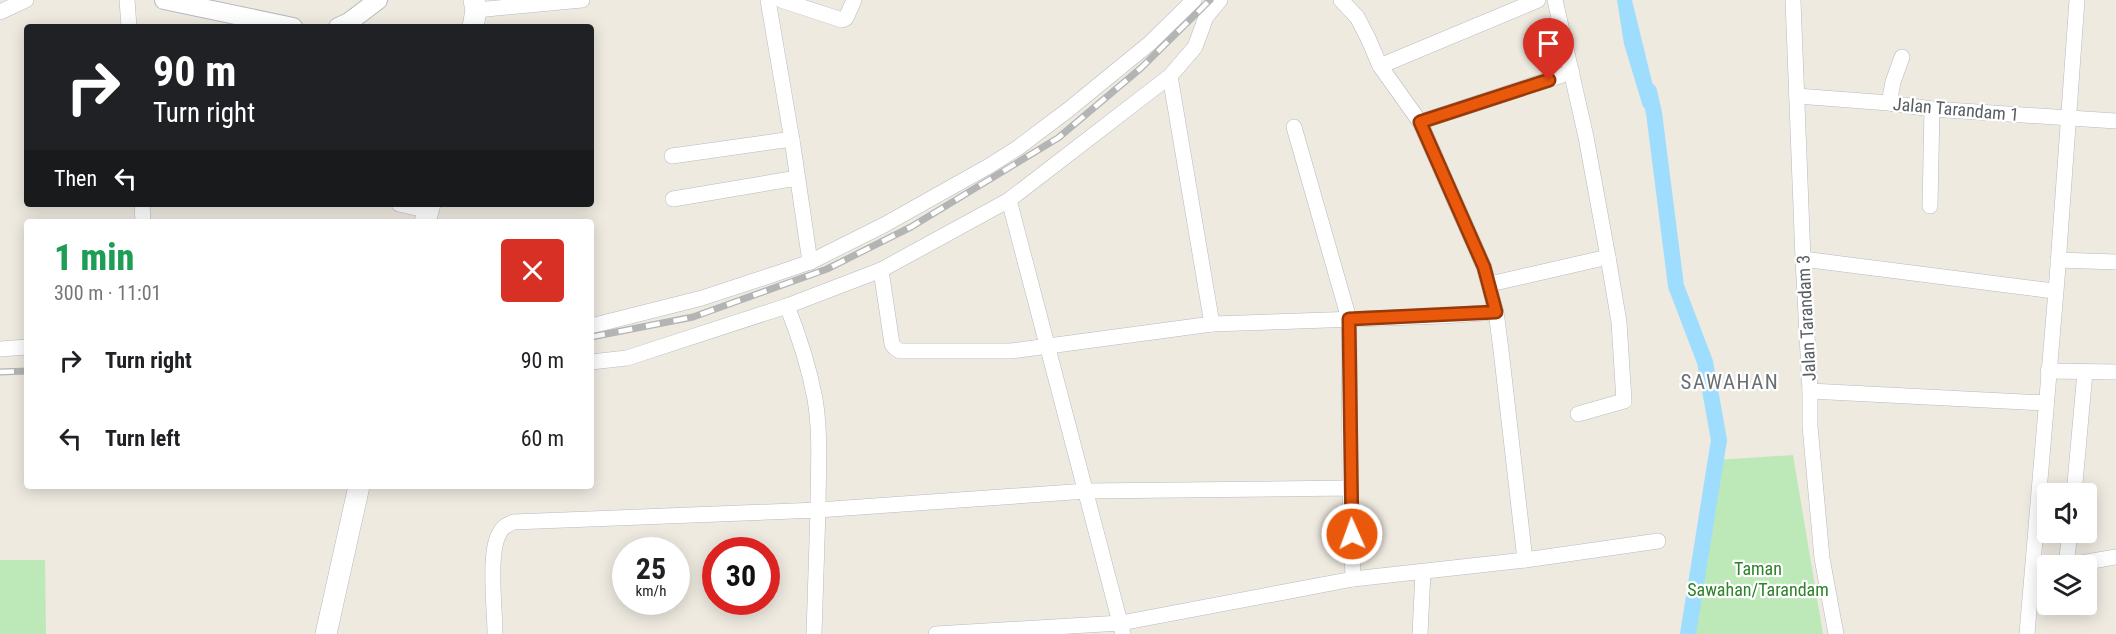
<!DOCTYPE html>
<html lang="en">
<head>
<meta charset="utf-8">
<style>
	:root { --surface:#fff; --page:#f2f2f2; --text:#202124; --muted:#757577 }
	body { margin:0; font-family:"Roboto Condensed",sans-serif; background:var(--page); color:var(--text); height:100vh; display:flex; flex-direction:column; font-size:22px; white-space:nowrap }
	* { box-sizing:border-box; margin:0 }
	p { font-size:20px; color:var(--muted) }
	.icon { flex:none; width:33px; height:33px; fill:none; stroke:currentColor; stroke-width:2; stroke-linecap:round; stroke-linejoin:round }
	.map { position:relative; flex:1; overflow:hidden }
	.side { position:absolute; left:24px; top:219px; width:570px; height:270px; display:flex; flex-direction:column; background:var(--surface); border-radius:6px; box-shadow:0 3px 15px #0003 }
	.side>* { flex:none }
	.hud { position:absolute; left:24px; top:24px; width:570px; height:183px; border-radius:6px; box-shadow:0 3px 15px #0003; background:#202124; color:#fff; overflow:hidden }
	.fabs { position:absolute; left:2037px; top:483px; display:grid; gap:12px }
	.fabs a { display:grid; place-items:center; width:60px; height:60px; border-radius:6px; background:var(--surface); box-shadow:0 3px 15px #0003; font-size:30px }
	.speed { position:absolute; left:612px; top:537px; display:flex; gap:12px; font-size:30px; font-weight:700; text-align:center }
	.speed>* { display:grid; place-content:center; width:78px; height:78px; border-radius:50%; background:var(--surface); box-shadow:0 3px 15px #0003; line-height:1 }
	.speed small { font-size:15px; font-weight:400 }
	.speed .limit { border:9px solid #d22; background:#fff; color:#111 }
	.pin { position:absolute; display:grid; place-items:center; width:51px; height:51px; color:#fff; margin:-62px -26px; border-radius:50% 50% 50% 0; rotate:-45deg; box-shadow:0 0 6px #0007 }
	.pin .icon { rotate:45deg }
	.me { position:absolute; width:66px; margin:-33px; rotate:358deg; stroke-linejoin:round; filter:drop-shadow(0 0 4px #0008) }
	.turn { display:flex; align-items:center; gap:21px; height:126px; padding:0 30px; font-size:27px }
	.turn .icon { width:78px; height:78px; stroke-width:2.5 }
	.turn b { display:block; font-size:42px; line-height:51px }
	.then { display:flex; align-items:center; height:57px; padding:0 30px; background:#0003; gap:12px; font-size:22px }
	.round { display:grid; place-items:center; flex:none; width:63px; height:63px; border-radius:6px; background:var(--page) }
	.summary { display:flex; align-items:center; justify-content:space-between; height:102px; padding:0 30px }
	h1 { font-size:36px; font-weight:800; line-height:45px; color:#1e9e55 }
	ul { padding:0; list-style:none }
	li { display:flex; align-items:center; gap:18px; height:78px; padding:0 30px }
	li div { flex:1 }
	li b { display:block; font-size:22px }
	li em { font-style:normal }
	.map>svg:first-child { display:block }
	.green { fill:#bde9b9 }
	.water { fill:#9fddff }
	.lines { fill:none; stroke-linecap:round; stroke-linejoin:round }
	.canal { stroke:#9fddff; stroke-width:16 }
	.minor-casing { stroke:#b6babf; stroke-width:16 }
	.tertiary-casing { stroke:#b6babf; stroke-width:20 }
	.secondary-casing { stroke:#b6bbc1; stroke-width:22 }
	.minor { stroke:#fff; stroke-width:15 }
	.tertiary { stroke:#fff; stroke-width:18 }
	.secondary { stroke:#fff; stroke-width:21 }
	.rail-casing { stroke:#b3b4b4; stroke-width:7 }
	.rail { stroke:#fff; stroke-width:4.5; stroke-dasharray:14; stroke-linecap:butt }
	.route-casing { stroke:#983908; stroke-width:15 }
	.route { stroke:#ea580c; stroke-width:10 }
	.labels { text-anchor:middle; dominant-baseline:central; stroke-width:4.5; stroke-linejoin:round; paint-order:stroke }
	.street-label { font-size:18px; fill:#595e63; stroke:#fff }
	.park-label { font-size:18px; fill:#2d822a; stroke:#fff }
	.quarter-label { font-size:21px; letter-spacing:1.5px; fill:#6a7175; stroke:#fff }
</style>
</head>
<body>
<div class="map">
<svg width="2116" height="634" viewBox="0 0 2116 634">
	<rect width="100%" height="100%" fill="#eeeae0"/>
	<g class="green">
		<path d="M 1793,455 L 1823,634 L 1694,634 L 1717,460 Z"/>
		<path d="M 0,560 L 45,560 L 46,634 L 0,634 Z"/>
	</g>
	<path class="water" d="M 1617,0 L 1632,0 L 1656,98 L 1654,113 L 1643,107 L 1624,44 Z"/>
	<g class="lines">
		<path class="canal" d="M 1649,91 L 1654,113 L 1676,286 L 1705,362 L 1719,440 L 1688,634"/>
		<g class="minor-casing">
			<g id="minor">
				<path d="M 127,0 L 129,27"/>
				<path d="M 768,0 L 793,146 L 810,262"/>
				<path d="M 781,0 L 842,20 L 846,18 L 854,0"/>
				<path d="M 1341,0 L 1357,17 L 1368,38 L 1380,66 L 1420,122 L 1484,267 L 1496,312 L 1501,350 L 1525,560"/>
				<path d="M 1555,0 L 1586,137 L 1608,257 L 1619,322 L 1624,401 L 1578,414"/>
				<path d="M 1793,0 L 1803,259 L 1810,391 L 1810,426 L 1822,558 L 1836,634"/>
				<path d="M 476,10 L 582,0"/>
				<path d="M 0,12 L 26,0"/>
				<path d="M 1380,66 L 1538,0"/>
				<path d="M 1170,76 L 1212,324"/>
				<path d="M 1797,96 L 1889,103 L 1932,109 L 2116,121"/>
				<path d="M 1889,103 L 1893,82 L 1902,57"/>
				<path d="M 1420,122 L 1572,72"/>
				<path d="M 1294,127 L 1349,319 L 1350,488"/>
				<path d="M 672,156 L 792,139"/>
				<path d="M 673,199 L 797,178"/>
				<path d="M 1009,200 L 1123,634"/>
				<path d="M 142,204 L 143,222"/>
				<path d="M 399,204 L 429,211"/>
				<path d="M 1930,206 L 1932,109"/>
				<path d="M 1803,259 L 2054,291"/>
				<path d="M 2058,260 L 2116,262"/>
				<path d="M 881,270 L 892,344 L 895,348 L 900,351 L 1011,351 L 1212,324 L 1443,316 L 1496,312"/>
				<path d="M 1490,284 L 1608,257"/>
				<path d="M 787,306 C 799,336 809,367 815,399 C 821,435 818,474 818,510 L 1087,491 L 1350,488 L 1353,579"/>
				<path d="M 591,326 L 702,298 L 778,273 L 810,262 L 884,225 L 989,166 L 1019,147 L 1068,110 L 1150,43 L 1194,0"/>
				<path d="M 0,349 L 27,347"/>
				<path d="M 591,362 L 627,358 L 787,306 L 881,270 L 1009,200 L 1170,76 L 1195,47 L 1206,17 L 1220,0"/>
				<path d="M 2048,371 L 2116,372"/>
				<path d="M 1810,391 L 2046,403"/>
				<path d="M 2074,494 L 2085,372"/>
				<path d="M 2066,565 L 2070,532"/>
				<path d="M 2064,566 L 2116,557"/>
				<path d="M 495,634 C 495,610 488,554 499,534 C 502,527 507,525 513,522 L 818,510 L 814,634"/>
				<path d="M 936,634 L 1121,623 L 1353,579 L 1525,560 L 1658,541"/>
				<path d="M 1420,634 L 1423,572"/>
				<path d="M 2027,634 L 2057,279 L 2077,0"/>
			</g>
		</g>
		<g class="tertiary-casing">
			<g id="tertiary">
				<path d="M 164,0 L 293,27"/>
				<path d="M 338,27 L 349,22 L 378,0"/>
			</g>
		</g>
		<g class="secondary-casing">
			<g id="secondary">
				<path d="M 473,27 L 476,10 L 474,0"/>
				<path d="M 425,222 L 430,204"/>
				<path d="M 326,634 L 359,486"/>
			</g>
		</g>
		<use href="#minor" class="minor"/>
		<use href="#tertiary" class="tertiary"/>
		<use href="#secondary" class="secondary"/>
		<g class="rail-casing">
			<g id="rail">
				<path d="M 591,337 L 693,317 L 827,269 L 911,227 L 1058,138 L 1141,68 L 1210,0"/>
				<path d="M 0,372 L 27,371"/>
			</g>
		</g>
		<use href="#rail" class="rail"/>
	</g>
	<g class="lines">
		<g class="route-casing">
			<path id="route" d="M 1352,534 L 1349,319 L 1496,312 L 1484,267 L 1420,122 L 1549,80"/>
		</g>
		<use href="#route" class="route"/>
	</g>
	<g class="labels">
		<g class="street-label">
			<text transform="translate(1956 109) rotate(5)">Jalan Tarandam 1</text>
			<text transform="translate(1806 318) rotate(-93)">Jalan Tarandam 3</text>
		</g>
		<g class="park-label">
			<text x="1758" y="568">Taman<tspan x="1758" dy="21">Sawahan/Tarandam</tspan></text>
		</g>
		<g class="quarter-label">
			<text x="1730" y="382">SAWAHAN</text>
		</g>
	</g>
</svg>
<div class="fabs">
<a><svg class="icon" aria-label="sound" viewBox="0 0 24 24"><path d="M4 9h4l5-4v14l-5-4H4zM17 9q2 3 0 6"/></svg></a>
<a><svg class="icon" aria-label="layers" viewBox="0 0 24 24"><path d="M12 4l9 5-9 5-9-5zM3 14l9 5 9-5"/></svg></a>
</div>
<div class="speed"><div>25<small>km/h</small></div><div class="limit">30</div></div>
<div class="pin" style="left:1549px;top:80px;background:#d93025"><svg class="icon" aria-label="arrive" viewBox="0 0 24 24"><path d="M6 21V4h12l-3 4 3 4H6"/></svg></div>
<svg class="me" style="left:1352px;top:534px" viewBox="-20 -20 40 40"><circle r="17" fill="#ea580c" stroke="#fff" stroke-width="3"/><path d="M0-11L8 9 0 5-8 9z" fill="#fff"/></svg>
<div class="hud">
<div class="turn"><svg class="icon" aria-label="right" viewBox="0 0 24 24"><path d="M7 20v-9h11M14 6l5 5-5 5"/></svg><div><b>90 m</b>Turn right</div></div>
<div class="then">Then<svg class="icon" aria-label="left" viewBox="0 0 24 24"><path d="M17 20v-9H6M10 6l-5 5 5 5"/></svg></div>
</div>
<section class="side">
<div class="summary"><div><h1>1 min</h1><p>300 m · 11:01</p></div><a class="round" style="background:#d93025;color:#fff"><svg class="icon" aria-label="close" viewBox="0 0 24 24"><path d="M6 6l12 12M18 6L6 18"/></svg></a></div>
<ul>
<li><svg class="icon" aria-label="right" viewBox="0 0 24 24"><path d="M7 20v-9h11M14 6l5 5-5 5"/></svg><div><b>Turn right</b></div><em>90 m</em></li>
<li><svg class="icon" aria-label="left" viewBox="0 0 24 24"><path d="M17 20v-9H6M10 6l-5 5 5 5"/></svg><div><b>Turn left</b></div><em>60 m</em></li>
</ul>
</section>
</div>
</body>
</html>
